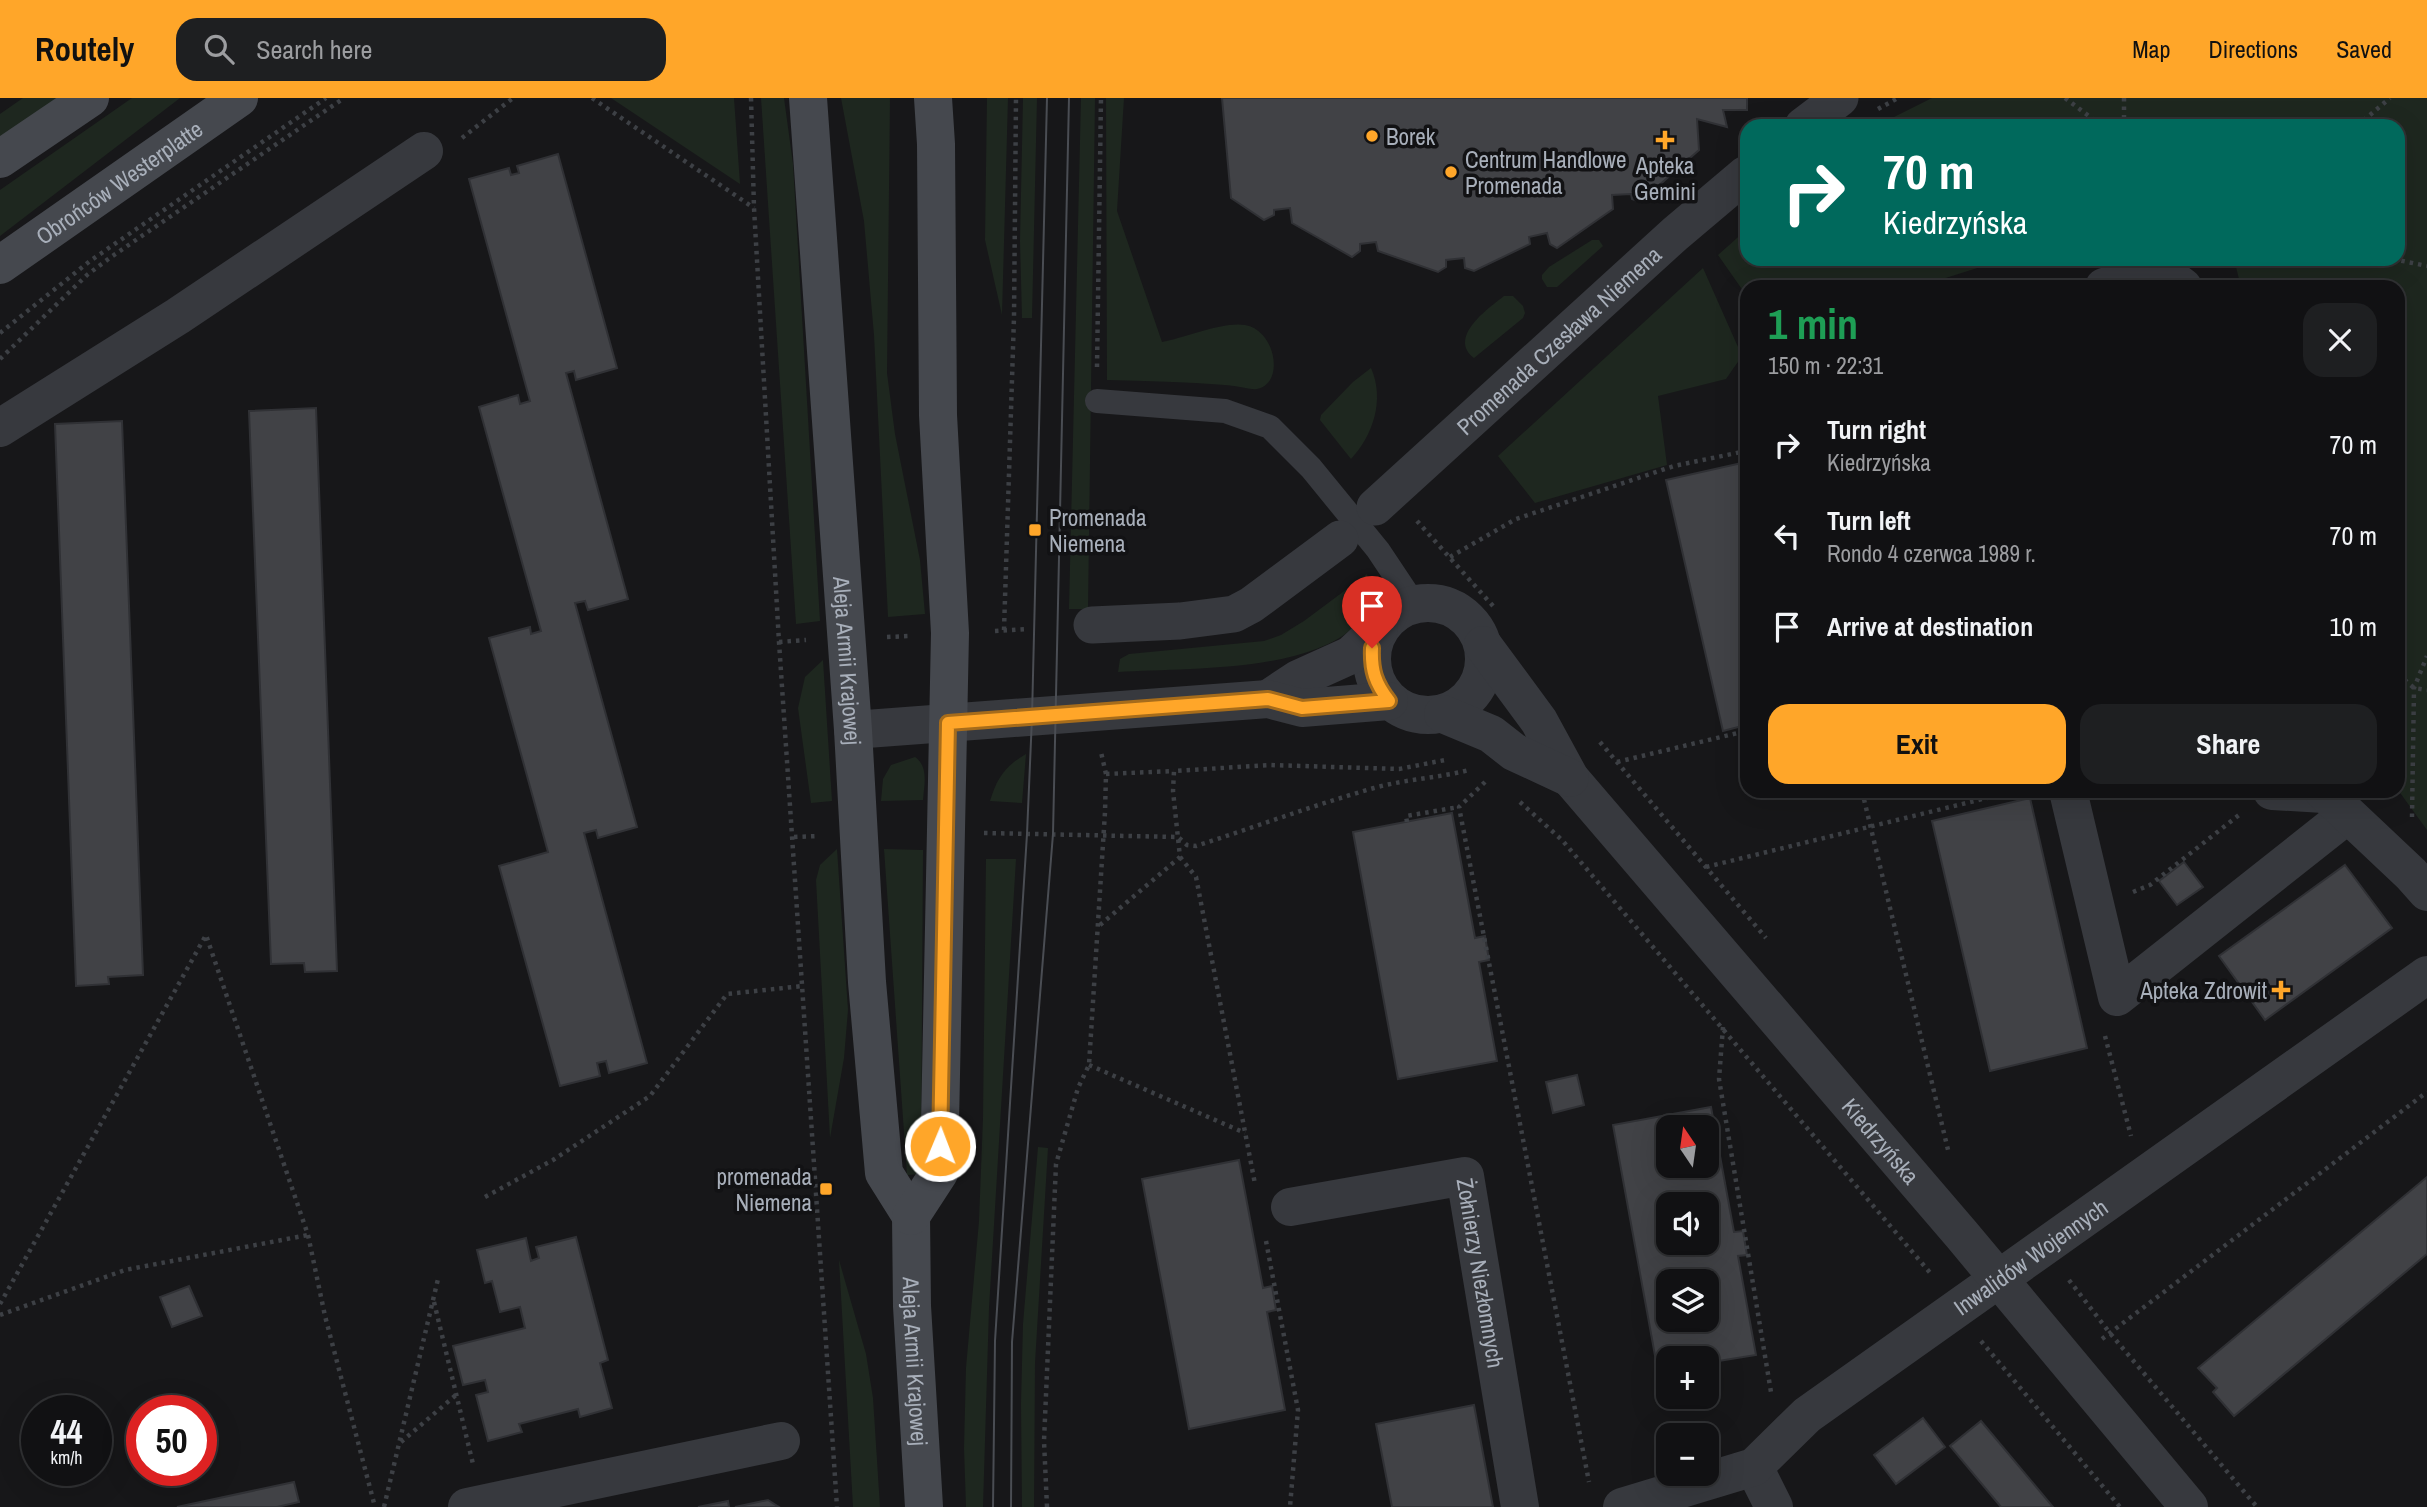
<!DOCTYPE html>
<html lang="en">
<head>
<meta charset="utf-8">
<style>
	:root { --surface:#111113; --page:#1e1f21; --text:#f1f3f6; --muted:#9c9da0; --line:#303133; --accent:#ffa629 }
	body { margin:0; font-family:"Archivo Narrow",sans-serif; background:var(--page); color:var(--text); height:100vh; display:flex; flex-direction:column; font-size:26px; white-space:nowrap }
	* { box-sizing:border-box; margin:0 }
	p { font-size:23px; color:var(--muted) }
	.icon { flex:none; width:38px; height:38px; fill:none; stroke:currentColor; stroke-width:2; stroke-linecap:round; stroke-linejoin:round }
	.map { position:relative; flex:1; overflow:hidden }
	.side { position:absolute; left:1740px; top:182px; width:665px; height:518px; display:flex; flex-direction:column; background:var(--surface); border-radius:21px; box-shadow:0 7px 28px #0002,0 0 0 2px var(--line) }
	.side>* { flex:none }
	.guide { position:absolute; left:1740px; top:21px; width:665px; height:147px; border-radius:21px; box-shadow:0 7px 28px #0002,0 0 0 2px var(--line); background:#00695c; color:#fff; overflow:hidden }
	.needle { width:46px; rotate:347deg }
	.buttons { position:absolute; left:1656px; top:1017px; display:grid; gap:14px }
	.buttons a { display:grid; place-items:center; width:63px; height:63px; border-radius:14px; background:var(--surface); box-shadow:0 7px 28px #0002,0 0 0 2px var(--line); font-size:35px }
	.speed { position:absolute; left:21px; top:1297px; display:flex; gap:14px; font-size:35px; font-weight:700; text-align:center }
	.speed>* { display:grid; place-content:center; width:91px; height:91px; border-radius:50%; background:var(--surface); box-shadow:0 7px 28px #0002,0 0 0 2px var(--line); line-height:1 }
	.speed small { font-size:18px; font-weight:400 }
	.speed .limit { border:10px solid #d22; background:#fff; color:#111 }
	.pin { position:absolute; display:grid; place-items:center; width:60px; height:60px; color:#fff; margin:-72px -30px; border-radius:50% 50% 50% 0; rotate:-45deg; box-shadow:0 0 7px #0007 }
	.pin .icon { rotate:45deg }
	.me { position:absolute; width:77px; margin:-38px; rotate:1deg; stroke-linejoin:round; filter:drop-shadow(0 0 5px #0008) }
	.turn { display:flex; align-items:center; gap:24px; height:147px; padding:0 28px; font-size:32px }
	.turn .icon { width:91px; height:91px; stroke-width:2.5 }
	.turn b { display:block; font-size:49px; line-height:60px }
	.round { display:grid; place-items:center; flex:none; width:74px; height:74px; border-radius:21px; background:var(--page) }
	.head { display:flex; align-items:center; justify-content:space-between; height:119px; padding:0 28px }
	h1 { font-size:42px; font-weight:800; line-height:52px; color:#1e9e55 }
	.action { display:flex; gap:14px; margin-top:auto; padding:14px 28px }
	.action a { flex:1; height:80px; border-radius:21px; background:var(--accent); color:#111; font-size:28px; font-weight:800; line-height:80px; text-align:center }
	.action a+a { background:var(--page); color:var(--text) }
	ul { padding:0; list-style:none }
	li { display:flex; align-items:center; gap:21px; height:91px; padding:0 28px }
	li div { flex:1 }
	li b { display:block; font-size:26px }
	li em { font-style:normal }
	header { display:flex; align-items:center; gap:42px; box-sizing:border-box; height:98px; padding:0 35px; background:var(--accent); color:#111 }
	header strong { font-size:33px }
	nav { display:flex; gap:38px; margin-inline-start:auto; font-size:24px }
	.search { width:490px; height:63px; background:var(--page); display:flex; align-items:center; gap:18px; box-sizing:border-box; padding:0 24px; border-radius:21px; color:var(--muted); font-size:26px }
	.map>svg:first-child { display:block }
	.green { fill:#1e271f }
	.building { fill:#414246; stroke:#303135; stroke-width:2; fill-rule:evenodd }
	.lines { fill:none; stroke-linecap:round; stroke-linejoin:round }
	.path { stroke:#3d4045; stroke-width:4.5; stroke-dasharray:3.5 5; stroke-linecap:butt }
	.service { stroke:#37393e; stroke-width:24 }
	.pedestrian { stroke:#37393e; stroke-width:37 }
	.minor { stroke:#37393e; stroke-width:38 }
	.tertiary { stroke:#37393e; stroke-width:38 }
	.secondary { stroke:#45484e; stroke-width:38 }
	.tram { stroke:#4a4d53; stroke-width:2 }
	.route-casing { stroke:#a66c1b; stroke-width:18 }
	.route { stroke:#ffa629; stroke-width:12 }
	.poi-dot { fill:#ffa629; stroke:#121214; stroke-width:2.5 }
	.labels { text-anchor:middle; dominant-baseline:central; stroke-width:7; stroke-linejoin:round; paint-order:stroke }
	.poi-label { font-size:23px; fill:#a8afba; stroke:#121214; text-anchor:start }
	.street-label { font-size:23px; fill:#a8afba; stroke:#121214 }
</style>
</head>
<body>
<header>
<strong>Routely</strong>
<div class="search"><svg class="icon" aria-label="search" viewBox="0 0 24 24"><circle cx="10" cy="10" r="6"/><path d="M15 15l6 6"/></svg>Search here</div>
<nav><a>Map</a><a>Directions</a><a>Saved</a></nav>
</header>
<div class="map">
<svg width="2427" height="1409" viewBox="0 0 2427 1409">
	<rect width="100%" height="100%" fill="#171719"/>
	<g class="green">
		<path d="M 23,0 L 59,0 L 0,40 L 0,16 Z"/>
		<path d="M 132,0 L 180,0 L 0,138 L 0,92 Z"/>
		<path d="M 611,0 L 734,0 L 740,86 Z"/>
		<path d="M 761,0 L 784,0 L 793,66 L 820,523 L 796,526 Z"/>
		<path d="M 841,0 L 890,0 L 887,275 L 895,336 L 920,462 L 925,516 L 888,519 L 874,237 L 864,123 Z"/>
		<path d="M 987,0 L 1008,0 L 1002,217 L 985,142 Z"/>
		<path d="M 1023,0 L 1037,0 L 1032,220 L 1022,220 L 1020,143 Z"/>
		<path d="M 1081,0 L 1095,0 L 1088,511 L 1069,511 Z"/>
		<path d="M 1106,0 L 1124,0 L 1117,113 L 1162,244 C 1183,240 1225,223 1245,227 C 1276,232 1285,286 1257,291 C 1251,292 1233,287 1225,287 C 1186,284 1147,283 1107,282 Z"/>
		<path d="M 1932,0 L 2427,0 L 2427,732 L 2398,692 L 2398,189 L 2241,189 L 2234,161 L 2398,161 L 2398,28 L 1876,28 Z"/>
		<path d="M 1746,132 L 1746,161 L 2006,161 L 1917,189 L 1746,189 L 1746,197 L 1718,157 Z"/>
		<path d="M 1592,142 L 1599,142 L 1603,148 L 1557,189 L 1547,189 L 1542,181 L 1542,177 L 1549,169 Z"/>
		<path d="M 1703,170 L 1742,258 L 1726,281 L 1658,298 L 1667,367 L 1535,405 L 1498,358 Z"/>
		<path d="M 1504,198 L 1513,198 L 1523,208 L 1525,215 L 1523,220 L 1474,260 C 1447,239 1489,210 1504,198 Z"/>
		<path d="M 1371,270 C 1385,302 1373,337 1351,361 L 1320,322 L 1321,317 L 1353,284 Z"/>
		<path d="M 1367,476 C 1369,484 1374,495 1373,502 C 1371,514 1364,521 1355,528 C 1306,575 1183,570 1118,574 L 1120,561 L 1129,556 L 1264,543 L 1281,537 L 1304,523 Z"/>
		<path d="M 823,562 L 832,703 L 811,705 L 798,610 L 805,579 Z"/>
		<path d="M 1026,656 L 1022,705 L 990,703 C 997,680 1005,668 1026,656 Z"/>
		<path d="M 915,659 C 929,669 924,687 923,702 L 881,703 L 883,681 L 891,667 Z"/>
		<path d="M 837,751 L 848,912 L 844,960 L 830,1040 L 816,782 L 820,767 Z"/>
		<path d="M 884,751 L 923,752 L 921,1076 L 907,1077 Z"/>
		<path d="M 986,761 L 1016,761 L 989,1210 L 983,1409 L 966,1409 L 964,1350 L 966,1270 L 979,1123 L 983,1020 Z"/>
		<path d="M 1038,1049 L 1048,1050 L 1035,1265 L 1034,1409 L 1022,1409 L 1021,1305 L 1023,1226 Z"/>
		<path d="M 839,1162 L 866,1256 L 873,1300 L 880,1409 L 853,1409 Z"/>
	</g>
	<g class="building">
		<path d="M 1222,0 L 1747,0 L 1747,12 L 1723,12 L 1727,29 L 1697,21 L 1699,52 L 1640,104 L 1632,101 L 1631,96 L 1612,97 L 1613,111 L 1557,150 L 1550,146 L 1547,135 L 1529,139 L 1530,146 L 1474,173 L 1465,170 L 1464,160 L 1446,162 L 1446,169 L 1438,174 L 1378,153 L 1376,144 L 1360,146 L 1360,153 L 1352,159 L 1292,125 L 1290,110 L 1274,112 L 1274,117 L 1264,122 L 1231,100 Z"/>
		<path d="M 558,56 L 617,270 L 576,282 L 574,273 L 566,275 L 628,501 L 588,512 L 585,503 L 575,505 L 637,729 L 598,740 L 596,732 L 584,735 L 647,965 L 609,975 L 606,963 L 597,965 L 600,978 L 560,988 L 499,768 L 548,754 L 489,540 L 530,529 L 531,536 L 541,533 L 479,309 L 518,297 L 520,306 L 530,303 L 469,81 L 509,70 L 511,77 L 519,75 L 517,68 Z"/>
		<path d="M 316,310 L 337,873 L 305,874 L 304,865 L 271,866 L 249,313 Z"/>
		<path d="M 122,323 L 143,877 L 108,879 L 109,886 L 76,888 L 55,326 Z"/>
		<path d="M 1746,364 L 1746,627 L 1723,633 L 1666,382 Z"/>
		<path d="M 2030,700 L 2087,950 L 1990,973 L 1932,723 Z"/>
		<path d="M 1452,715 L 1475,840 L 1485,838 L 1489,862 L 1479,864 L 1497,963 L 1398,981 L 1353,734 Z"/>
		<path d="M 2184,764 L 2203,789 L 2177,807 L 2159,783 Z"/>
		<path d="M 2345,767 L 2392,830 L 2265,922 L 2219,858 Z"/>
		<path d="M 1577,977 L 1584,1007 L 1553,1015 L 1546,984 Z"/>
		<path d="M 1711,1009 L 1734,1134 L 1743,1133 L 1747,1157 L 1738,1158 L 1756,1257 L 1706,1265 L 1706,1260 L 1668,1260 L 1668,1272 L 1658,1274 L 1613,1027 ZM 1668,1029 L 1706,1029 L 1706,1068 L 1668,1068 ZM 1668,1106 L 1706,1106 L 1706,1144 L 1668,1144 ZM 1668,1183 L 1706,1183 L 1706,1222 L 1668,1222 Z"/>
		<path d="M 1239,1062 L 1263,1190 L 1272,1188 L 1276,1212 L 1267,1214 L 1285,1312 L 1189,1331 L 1142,1081 Z"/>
		<path d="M 2427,1079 L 2427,1156 L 2234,1318 L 2213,1294 L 2217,1290 L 2198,1270 Z"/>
		<path d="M 576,1139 L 608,1262 L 600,1265 L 612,1310 L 580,1319 L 578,1311 L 519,1326 L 522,1334 L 488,1343 L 476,1297 L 488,1294 L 485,1282 L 463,1287 L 453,1248 L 525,1230 L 520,1209 L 500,1214 L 492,1183 L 485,1185 L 477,1152 L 526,1140 L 531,1163 L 539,1160 L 536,1149 Z"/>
		<path d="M 189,1188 L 202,1218 L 172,1229 L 160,1199 Z"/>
		<path d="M 1474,1307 L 1493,1409 L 1392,1409 L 1376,1326 Z"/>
		<path d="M 1923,1320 L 1945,1349 L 1896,1386 L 1874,1357 Z"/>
		<path d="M 1981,1323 L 2053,1409 L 2001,1409 L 1950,1348 Z"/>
		<path d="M 294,1384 L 299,1404 L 277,1409 L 177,1409 Z"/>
		<path d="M 768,1402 L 779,1409 L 735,1409 Z"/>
		<path d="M 728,1403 L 729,1409 L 698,1409 Z"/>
	</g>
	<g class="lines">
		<g class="path">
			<path d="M 592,0 L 754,110"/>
			<path d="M 751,0 L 754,110 L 779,544 L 837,1409"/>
			<path d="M 2065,0 L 2102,28"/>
			<path d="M 2124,0 L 2124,28"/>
			<path d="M 1878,11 L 1898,0"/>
			<path d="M 2357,28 L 2390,0"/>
			<path d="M 462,40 L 513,0"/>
			<path d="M 2393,161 L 2427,168"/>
			<path d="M 0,235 L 90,163 L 326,0"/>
			<path d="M 0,261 L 87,177 L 111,159 L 344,0"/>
			<path d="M 1097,269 L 1101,0"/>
			<path d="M 1417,423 L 1493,508"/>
			<path d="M 1450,459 L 1516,421 L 1674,368 L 1746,353"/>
			<path d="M 1004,532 L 1014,219 L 1016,0"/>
			<path d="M 995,533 L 1027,531"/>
			<path d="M 887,539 L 910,538"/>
			<path d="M 779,544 L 806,542"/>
			<path d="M 2398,576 L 2414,590 L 2427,592"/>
			<path d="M 1600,644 L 1766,840"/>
			<path d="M 1617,664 L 1746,633"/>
			<path d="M 1106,676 L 1174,673"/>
			<path d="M 1485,684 L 1459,709 L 1589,1384"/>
			<path d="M 1862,693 L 1949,1056"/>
			<path d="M 1520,704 L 1562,742 L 1932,1177"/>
			<path d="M 2412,719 L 2414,590 L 2427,558"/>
			<path d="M 1407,724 L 1406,718 L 1459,709"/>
			<path d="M 984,735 L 1178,739 L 1187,747 L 1196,748 C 1255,729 1314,707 1374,690 C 1406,681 1438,680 1469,672"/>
			<path d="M 794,739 L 818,738"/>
			<path d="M 1180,759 L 1196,779 L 1255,1086"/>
			<path d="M 1706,769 L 2015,693"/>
			<path d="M 2133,794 L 2150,787 L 2239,717"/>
			<path d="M 1100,827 L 1180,759 L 1173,693 L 1174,673 L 1270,667 L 1399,671 L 1445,662"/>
			<path d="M 1723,929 L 1719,981 L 1771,1294"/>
			<path d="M 2105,938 L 2131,1038"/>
			<path d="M 1089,967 L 1245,1035"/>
			<path d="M 485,1099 L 553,1062 L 650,998 L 727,896 L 803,888"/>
			<path d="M 1266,1143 L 1298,1312 L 1290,1409"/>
			<path d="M 2069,1182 L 2109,1234 L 2257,1409"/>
			<path d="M 434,1204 L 473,1366"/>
			<path d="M 0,1206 L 206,837 L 308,1137 L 325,1218 L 375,1409"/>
			<path d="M 0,1217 L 125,1172 L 308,1137"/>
			<path d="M 2102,1241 L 2427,994"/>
			<path d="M 1981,1243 L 2120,1409"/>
			<path d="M 401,1344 L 456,1297"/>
			<path d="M 384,1409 L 438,1181"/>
			<path d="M 1047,1409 L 1044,1343 L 1056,1066 L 1078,990 L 1089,967 L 1105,714 L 1106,676 L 1101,654"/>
		</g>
		<path class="service" d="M 1097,303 L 1225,313 L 1270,329 L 1311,370 L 1378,452 L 1414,506"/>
		<g class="pedestrian">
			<path d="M 1803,28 L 1840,0"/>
			<path id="s1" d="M 1375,409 L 1675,136 L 1746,76"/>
			<path d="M 1092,527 L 1180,523 L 1234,516 L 1251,507 L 1340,441"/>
		</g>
		<g class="minor">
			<path d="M 2104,189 L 2160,172 L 2183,189"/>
			<path d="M 0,330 L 178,218 L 424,53"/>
			<path d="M 2068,693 L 2117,899 L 2347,717"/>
			<path d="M 2272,693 L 2324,696"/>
			<path d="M 2323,693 L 2411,776 L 2427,794"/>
			<path id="s2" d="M 1290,1109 L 1465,1078 L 1520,1409"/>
			<path d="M 1754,1369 L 1774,1409"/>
			<path d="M 467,1409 L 781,1343"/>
			<path id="s3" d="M 1622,1409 L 1754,1369 L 1807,1317 L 2427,877"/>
		</g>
		<g class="tertiary">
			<circle cx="1428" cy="561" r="56"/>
			<path id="s4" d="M 1483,547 L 1539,623 L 1570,680 L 1962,1137 L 2189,1409"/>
			<path d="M 1268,601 L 1298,581 L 1351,557 L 1379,531"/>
			<path d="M 1443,616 L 1491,636 L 1514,654 L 1570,680"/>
			<path d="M 853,632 L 1268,601 L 1302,610 L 1389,603"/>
		</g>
		<g class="secondary">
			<path id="s5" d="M 808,0 L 853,632 L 867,884 L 884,1075 L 911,1118 L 912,1208 L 924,1409"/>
			<path d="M 0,61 L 90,0"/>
			<path id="s6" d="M 0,167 L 239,0"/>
			<path d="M 911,1118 L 939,1075 L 950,535 L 938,317 L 936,46 L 933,0"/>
		</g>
		<g class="tram">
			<path d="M 993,1409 L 995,1243 L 1027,736 L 1032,619 L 1047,0"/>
			<path d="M 1011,1409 L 1012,1244 L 1053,736 L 1069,0"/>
		</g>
	</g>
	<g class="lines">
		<g class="route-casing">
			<path id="route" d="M 940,1048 L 948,625 L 1268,601 L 1302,610 L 1389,603 C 1375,585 1371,572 1372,550"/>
		</g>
		<use href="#route" class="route"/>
	</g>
	<g class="poi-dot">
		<circle cx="1372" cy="38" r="7"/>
		<path d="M1661.5 31.5h7v7h7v7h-7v7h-7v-7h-7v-7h7z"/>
		<circle cx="1451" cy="74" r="7"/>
		<rect x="1028" y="425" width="14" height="14" rx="3.5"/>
		<path d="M2277.5 881.5h7v7h7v7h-7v7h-7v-7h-7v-7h7z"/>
		<rect x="819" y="1084" width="14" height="14" rx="3.5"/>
	</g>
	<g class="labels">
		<g class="poi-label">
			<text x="1386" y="38">Borek</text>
			<text x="1465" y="61">Centrum Handlowe<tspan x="1465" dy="26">Promenada</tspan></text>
			<text x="1665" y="67" text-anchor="middle">Apteka<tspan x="1665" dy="26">Gemini</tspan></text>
			<text x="1049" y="419">Promenada<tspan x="1049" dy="26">Niemena</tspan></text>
			<text x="2267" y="892" text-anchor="end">Apteka Zdrowit</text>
			<text x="812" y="1078" text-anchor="end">promenada<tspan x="812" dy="26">Niemena</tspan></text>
		</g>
		<g class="street-label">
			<text stroke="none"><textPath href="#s6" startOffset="145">Obrońców Westerplatte</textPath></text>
			<text stroke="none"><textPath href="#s1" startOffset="248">Promenada Czesława Niemena</textPath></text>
			<text stroke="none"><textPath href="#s5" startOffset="564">Aleja Armii Krajowej</textPath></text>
			<text stroke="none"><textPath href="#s4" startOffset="637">Kiedrzyńska</textPath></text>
			<text stroke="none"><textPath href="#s3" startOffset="486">Inwalidów Wojennych</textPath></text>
			<text stroke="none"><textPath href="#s2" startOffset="276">Żołnierzy Niezłomnych</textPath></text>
			<text stroke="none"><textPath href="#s5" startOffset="1274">Aleja Armii Krajowej</textPath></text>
		</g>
	</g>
</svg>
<div class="buttons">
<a><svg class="needle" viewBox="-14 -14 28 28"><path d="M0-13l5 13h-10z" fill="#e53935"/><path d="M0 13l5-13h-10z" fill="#9c9da0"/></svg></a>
<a><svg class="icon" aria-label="sound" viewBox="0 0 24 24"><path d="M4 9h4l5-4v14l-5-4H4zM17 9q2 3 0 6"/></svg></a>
<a><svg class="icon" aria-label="layers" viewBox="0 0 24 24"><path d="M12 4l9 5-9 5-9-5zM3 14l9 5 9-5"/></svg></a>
<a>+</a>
<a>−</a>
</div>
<div class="speed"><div>44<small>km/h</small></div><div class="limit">50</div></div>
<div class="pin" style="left:1372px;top:550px;background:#d93025"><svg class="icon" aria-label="arrive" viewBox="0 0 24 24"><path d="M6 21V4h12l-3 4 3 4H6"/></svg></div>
<svg class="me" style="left:940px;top:1048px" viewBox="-20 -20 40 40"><circle r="17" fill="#ffa629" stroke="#fff" stroke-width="3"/><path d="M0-11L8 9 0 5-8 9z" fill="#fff"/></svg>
<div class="guide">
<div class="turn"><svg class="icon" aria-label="right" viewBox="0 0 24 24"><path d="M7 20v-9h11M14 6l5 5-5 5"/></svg><div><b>70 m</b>Kiedrzyńska</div></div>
</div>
<section class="side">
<div class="head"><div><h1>1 min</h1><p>150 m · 22:31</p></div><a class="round"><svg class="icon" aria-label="close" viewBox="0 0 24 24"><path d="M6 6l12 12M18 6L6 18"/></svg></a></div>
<ul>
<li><svg class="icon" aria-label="right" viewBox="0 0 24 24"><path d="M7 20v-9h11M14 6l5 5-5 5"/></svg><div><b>Turn right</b><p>Kiedrzyńska</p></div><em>70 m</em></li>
<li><svg class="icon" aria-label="left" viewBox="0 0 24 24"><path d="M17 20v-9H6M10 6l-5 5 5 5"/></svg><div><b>Turn left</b><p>Rondo 4 czerwca 1989 r.</p></div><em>70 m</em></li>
<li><svg class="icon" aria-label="arrive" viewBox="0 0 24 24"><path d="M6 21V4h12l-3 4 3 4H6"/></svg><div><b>Arrive at destination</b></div><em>10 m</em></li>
</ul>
<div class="action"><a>Exit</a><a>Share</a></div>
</section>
</div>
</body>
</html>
